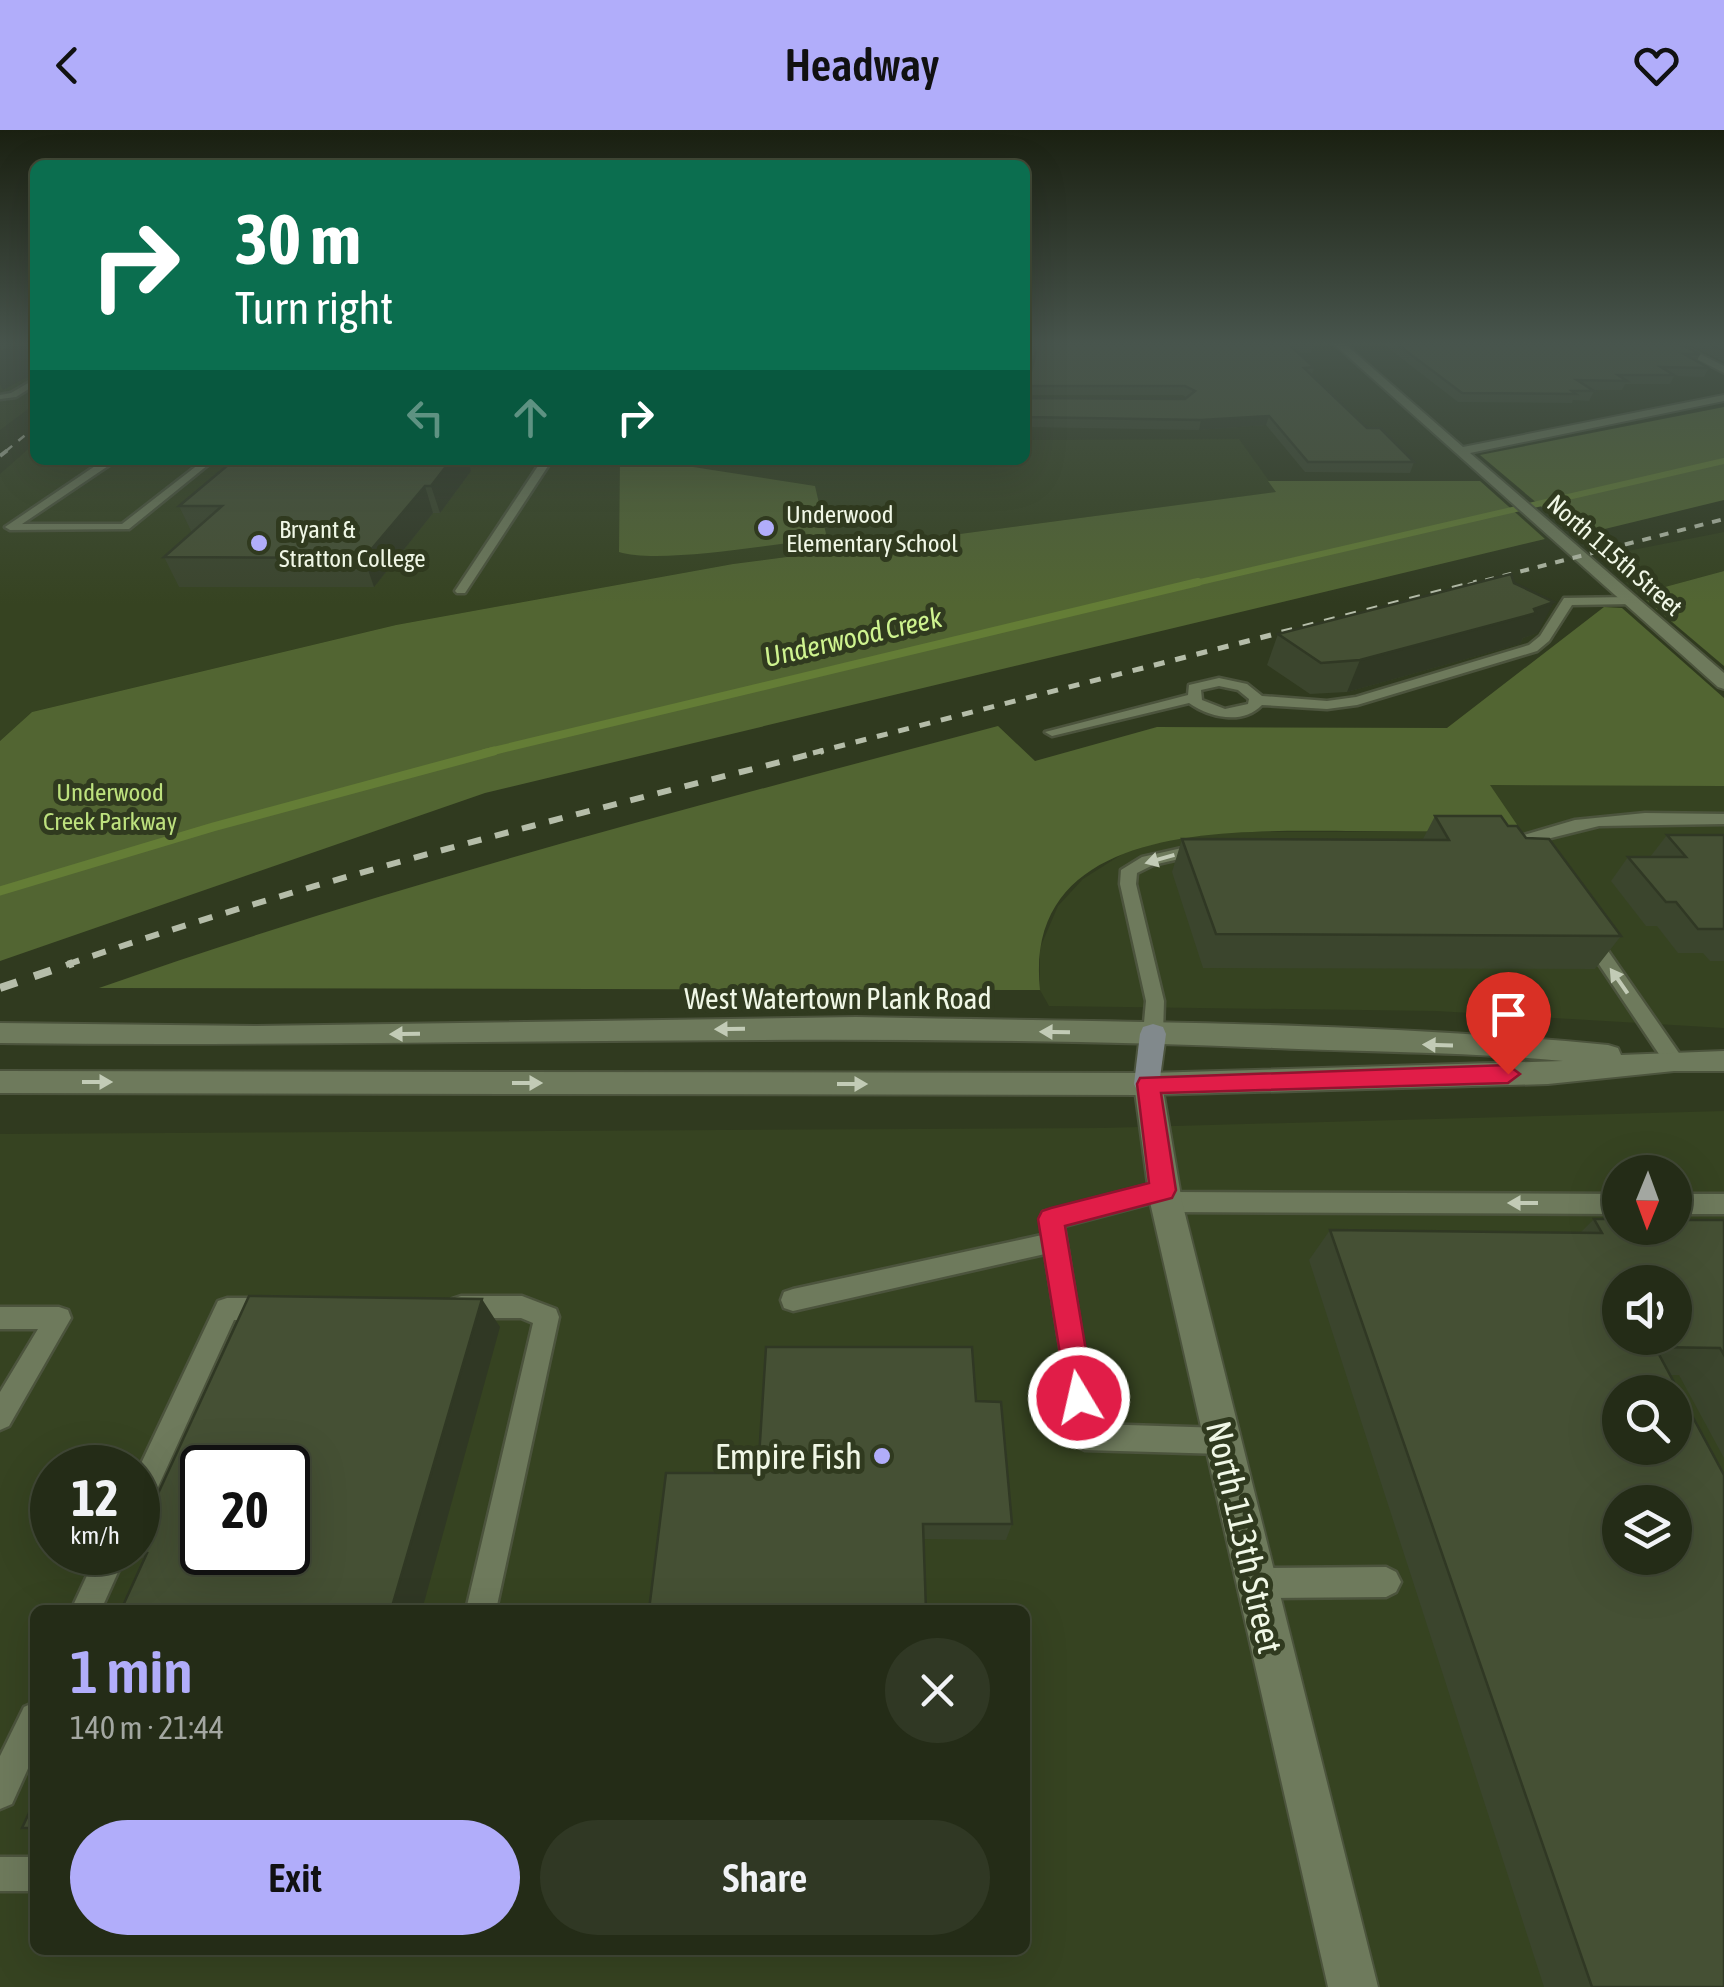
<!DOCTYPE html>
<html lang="en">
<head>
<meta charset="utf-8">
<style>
	:root { --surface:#242c17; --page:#303824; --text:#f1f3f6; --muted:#a3a7a1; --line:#414836; --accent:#b1adfa }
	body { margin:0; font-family:"Asap Condensed",sans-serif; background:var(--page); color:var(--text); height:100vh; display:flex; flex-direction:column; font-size:38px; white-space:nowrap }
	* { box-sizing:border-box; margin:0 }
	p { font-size:32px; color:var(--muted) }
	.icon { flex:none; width:55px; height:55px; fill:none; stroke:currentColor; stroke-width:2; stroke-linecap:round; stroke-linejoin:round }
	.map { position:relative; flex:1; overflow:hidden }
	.panel { position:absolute; left:30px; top:1475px; width:1000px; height:350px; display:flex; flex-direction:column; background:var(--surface); border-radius:15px; box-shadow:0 10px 40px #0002,0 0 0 2px var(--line) }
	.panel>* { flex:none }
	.top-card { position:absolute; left:30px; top:30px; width:1000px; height:305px; border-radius:15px; box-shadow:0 10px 40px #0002,0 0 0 2px var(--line); background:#0b6e4f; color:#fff; overflow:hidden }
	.needle { width:65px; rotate:181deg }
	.fabs { position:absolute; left:1602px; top:1025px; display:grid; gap:20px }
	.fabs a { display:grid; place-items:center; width:90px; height:90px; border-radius:50%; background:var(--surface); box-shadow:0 10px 40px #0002,0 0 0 2px var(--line); font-size:50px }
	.speed { position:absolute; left:30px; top:1315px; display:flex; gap:20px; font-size:50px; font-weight:700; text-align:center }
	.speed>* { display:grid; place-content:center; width:130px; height:130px; border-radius:50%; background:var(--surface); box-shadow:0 10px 40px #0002,0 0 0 2px var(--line); line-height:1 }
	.speed small { font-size:25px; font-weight:400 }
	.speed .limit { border:5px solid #111; border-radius:15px; background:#fff; color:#111 }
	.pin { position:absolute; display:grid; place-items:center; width:85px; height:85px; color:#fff; margin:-102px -42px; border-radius:50% 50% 50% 0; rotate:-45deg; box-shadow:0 0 10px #0007 }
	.pin .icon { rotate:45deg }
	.me { position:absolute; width:110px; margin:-55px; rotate:351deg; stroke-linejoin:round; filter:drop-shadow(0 0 8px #0008) }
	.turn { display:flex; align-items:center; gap:35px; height:210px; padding:0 40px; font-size:45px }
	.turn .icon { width:130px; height:130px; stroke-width:2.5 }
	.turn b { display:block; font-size:70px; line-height:85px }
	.lanes { display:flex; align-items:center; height:95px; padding:0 40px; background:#0003; justify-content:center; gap:50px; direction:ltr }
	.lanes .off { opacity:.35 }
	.round { display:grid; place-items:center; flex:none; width:105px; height:105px; border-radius:52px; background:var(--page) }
	.overview { display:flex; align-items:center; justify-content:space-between; height:170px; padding:0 40px }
	h1 { font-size:60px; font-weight:600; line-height:75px; color:var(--accent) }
	.primary-button { display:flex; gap:20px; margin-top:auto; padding:20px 40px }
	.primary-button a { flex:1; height:115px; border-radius:60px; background:var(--accent); color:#111; font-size:40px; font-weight:600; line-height:115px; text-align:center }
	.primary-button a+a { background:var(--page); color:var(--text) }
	header { display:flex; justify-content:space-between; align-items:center; height:130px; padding:0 40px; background:var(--accent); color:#111; font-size:45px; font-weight:600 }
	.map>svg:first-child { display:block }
	.built { fill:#364321; fill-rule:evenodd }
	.green { fill:#526532 }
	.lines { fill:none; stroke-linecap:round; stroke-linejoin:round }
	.stream-far2 { stroke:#647d36; stroke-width:6 }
	.stream-far1 { stroke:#647d36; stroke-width:8 }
	.stream { stroke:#647d36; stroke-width:9 }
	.service-casing { stroke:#4c543d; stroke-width:5 }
	.minor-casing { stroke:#4c543d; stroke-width:4 }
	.tertiary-casing { stroke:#4c543d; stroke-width:4 }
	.secondary-casing { stroke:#4c543d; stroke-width:4 }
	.service { fill:#6e7a5c; fill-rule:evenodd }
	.minor { fill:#6e7a5c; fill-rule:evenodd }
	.tertiary { fill:#6e7a5c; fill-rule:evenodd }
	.secondary { fill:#81898c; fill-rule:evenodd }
	.rail-far4 { stroke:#b5bda9; stroke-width:2.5; stroke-dasharray:8 8; stroke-linecap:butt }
	.rail-far3 { stroke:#b5bda9; stroke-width:4; stroke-dasharray:9 9; stroke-linecap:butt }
	.rail-far2 { stroke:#b5bda9; stroke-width:5; stroke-dasharray:11 11; stroke-linecap:butt }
	.rail-far1 { stroke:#b5bda9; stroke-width:6; stroke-dasharray:14 14; stroke-linecap:butt }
	.rail { stroke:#b5bda9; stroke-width:8; stroke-dasharray:18 18; stroke-linecap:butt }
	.wall { fill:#3b452d }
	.shaded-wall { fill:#303824 }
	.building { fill:#455034; stroke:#303824; stroke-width:2.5; fill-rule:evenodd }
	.oneway { fill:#c2cbb6 }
	.route { fill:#e11d48; stroke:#92132f; stroke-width:2.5 }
	.poi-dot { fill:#b1adfa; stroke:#303a1f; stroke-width:4 }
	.labels { text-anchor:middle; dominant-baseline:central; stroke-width:10; stroke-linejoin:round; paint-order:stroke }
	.far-poi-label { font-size:25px; fill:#f0f7e6; stroke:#303a1f; text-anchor:start }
	.far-street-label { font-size:25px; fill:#f0f7e6; stroke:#303a1f }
	.far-park-label { font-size:25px; fill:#bde17e; stroke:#303a1f }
	.far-water-label { font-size:28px; font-style:italic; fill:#cef38f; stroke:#303a1f }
	.street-label { font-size:30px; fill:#f0f7e6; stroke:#303a1f }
	.near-poi-label { font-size:35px; fill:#f0f7e6; stroke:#303a1f; text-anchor:end }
	.near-street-label { font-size:35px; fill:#f0f7e6; stroke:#303a1f }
</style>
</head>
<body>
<header><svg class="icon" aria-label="back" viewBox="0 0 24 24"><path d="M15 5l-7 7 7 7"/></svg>Headway<svg class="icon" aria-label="heart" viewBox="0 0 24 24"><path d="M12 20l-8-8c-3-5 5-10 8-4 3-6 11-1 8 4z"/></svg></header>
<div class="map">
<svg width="1724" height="1857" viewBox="0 0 1724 1857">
	<rect width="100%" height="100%" fill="#303a1f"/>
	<g class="built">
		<path d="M 0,214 L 35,214 L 35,274 L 0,300 Z"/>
		<path d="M 1239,309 L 1277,362 L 733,434 L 396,495 L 32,582 L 0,611 L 0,344 L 35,313 L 35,330 L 1025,330 L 1025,310 Z"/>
		<path d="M 1724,402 L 1724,441 L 1639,464 L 1597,427 Z"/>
		<path d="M 1488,655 L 1724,656 L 1724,898 L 1436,881 L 1049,876 L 1040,860 L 1040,818 L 1058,776 L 1083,749 L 1124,723 L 1172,708 L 1212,702 L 1521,702 Z"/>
		<path d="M 1724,981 L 1724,1857 L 0,1857 L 0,1004 L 1103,998 ZM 1620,1042 L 1675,1042 L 1675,1098 L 1620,1098 ZM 1620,1152 L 1675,1152 L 1675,1208 L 1620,1208 ZM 1620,1262 L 1675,1262 L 1675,1318 L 1620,1318 ZM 52,1338 L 138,1338 L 138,1422 L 52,1422 ZM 202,1338 L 288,1338 L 288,1422 L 202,1422 ZM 1620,1372 L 1675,1372 L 1675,1428 L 1620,1428 ZM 35,1480 L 1025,1480 L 1025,1820 L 35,1820 Z"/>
	</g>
	<g class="green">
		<path d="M 1724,277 L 1724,370 L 1576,406 L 1480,325 Z"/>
		<path d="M 620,330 L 648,330 L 815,356 L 827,408 C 780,413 659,435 619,422 Z"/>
		<path d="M 1268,351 L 1480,351 L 1545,409 L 485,663 L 0,831 L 0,611 L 32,582 L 396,495 L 733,434 L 1276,362 Z"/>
		<path d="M 1724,441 L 1724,536 L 1639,464 Z"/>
		<path d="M 1604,477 L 1622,478 L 1724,568 L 1724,656 L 1490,655 L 1522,702 C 1463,702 1405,701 1346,701 C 1235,701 1022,690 1040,860 L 99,858 C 394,754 696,676 998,596 L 1035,631 L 1157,597 L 1447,598 Z"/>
	</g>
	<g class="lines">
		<path class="stream-far2" d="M 1187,455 L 1724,331"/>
		<path class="stream-far1" d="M 485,623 L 1198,452"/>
		<path class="stream" d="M 0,761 L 213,697 L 494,621"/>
		<g class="service-casing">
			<g id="service">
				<path d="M 35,249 L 35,255 L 16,267 L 0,269 L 0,265 L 11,263 Z"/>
				<path d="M 104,330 L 214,330 L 129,399 L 10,400 L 5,397 ZM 111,334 L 199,334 L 122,394 L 22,394 Z"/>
				<path d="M 542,330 L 552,330 L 465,463 L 457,463 L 455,461 Z"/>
				<path d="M 1629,467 L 1635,471 L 1633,474 L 1572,475 L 1549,511 L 1537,521 L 1357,575 L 1327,579 L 1262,575 C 1243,595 1210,588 1189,573 L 1052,606 L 1045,602 L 1188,565 L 1189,555 L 1219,548 L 1247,554 L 1262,566 L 1327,571 L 1356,567 L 1529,515 L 1540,506 L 1564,468 ZM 1219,556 L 1238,560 L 1249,569 L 1248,574 L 1225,579 L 1202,570 L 1201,560 Z"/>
				<path d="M 1645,683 L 1724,684 L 1724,694 L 1599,696 L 1523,715 L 1515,710 L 1517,707 L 1575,690 Z"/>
				<path d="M 1204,713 L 1210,714 L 1210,722 L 1153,735 L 1137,743 L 1136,754 L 1164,871 L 1163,904 L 1153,911 L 1143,904 L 1146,871 L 1120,754 L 1121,740 L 1142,727 Z"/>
				<path d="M 1591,803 L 1597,805 L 1681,926 L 1684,931 L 1681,936 L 1667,936 L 1582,809 Z"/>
				<path d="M 1163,1051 L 1171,1053 L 1173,1062 L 1620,1064 L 1620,1084 L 1166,1082 L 1158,1079 L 1155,1072 L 1064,1096 L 1096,1294 L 1223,1298 L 1232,1302 L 1236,1311 L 1232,1320 L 1223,1324 L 1085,1320 L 1076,1316 L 1045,1124 L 793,1181 L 784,1178 L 781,1170 L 784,1162 L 793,1159 L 1042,1105 L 1040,1089 L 1043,1082 Z"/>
				<rect x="1675" y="1064" width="49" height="20"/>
				<path d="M 461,1166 L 522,1166 L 556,1179 L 559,1187 L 496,1480 L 466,1480 L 533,1193 L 521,1188 L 461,1188 L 452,1185 L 449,1177 L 452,1169 Z"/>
				<path d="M 227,1168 L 267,1168 L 276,1171 L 279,1179 L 276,1187 L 267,1190 L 234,1190 L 148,1379 L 138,1383 L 138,1340 L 218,1171 Z"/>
				<path d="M 0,1177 L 59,1177 L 68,1180 L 71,1188 L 9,1296 L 0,1300 L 0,1262 L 38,1199 L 0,1199 Z"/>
				<path d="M 98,1422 L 127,1422 L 101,1480 L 71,1480 Z"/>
				<path d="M 1386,1437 L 1396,1442 L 1401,1452 L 1396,1462 L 1386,1467 L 1257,1468 L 1247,1463 L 1242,1453 L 1247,1443 L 1257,1438 Z"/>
				<path d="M 35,1572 L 35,1623 L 12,1674 L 0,1679 L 0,1626 L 24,1577 Z"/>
				<rect x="0" y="1727" width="35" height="34"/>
			</g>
		</g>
		<g class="minor-casing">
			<g id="minor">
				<path d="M 1334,214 L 1345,214 L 1463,317 L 1724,265 L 1724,271 L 1470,323 L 1724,543 L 1724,559 L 1718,557 Z"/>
				<path d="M 1668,214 L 1680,214 L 1724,236 L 1724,243 Z"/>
				<path d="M 1148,943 L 1158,946 L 1162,954 L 1182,1072 L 1378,1857 L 1328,1857 L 1150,1072 L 1134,954 L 1138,946 Z"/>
			</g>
		</g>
		<g class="tertiary-casing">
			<path id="tertiary" d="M 856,887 C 1106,892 1359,891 1608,915 L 1618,918 L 1621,925 L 1724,921 L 1724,941 L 1674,941 L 1548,954 L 1148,965 L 0,963 L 0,941 L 1148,943 L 1563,931 C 1467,922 1369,922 1273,918 C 848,900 424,918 0,913 L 0,893 L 256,896 Z"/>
		</g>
		<g class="secondary-casing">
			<path id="secondary" d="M 1153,894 L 1163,897 L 1166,904 L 1158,962 L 1148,965 L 1138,962 L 1134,954 L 1140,904 L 1143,897 Z"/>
		</g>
		<use href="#service" class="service"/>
		<use href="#minor" class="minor"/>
		<use href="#tertiary" class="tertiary"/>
		<use href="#secondary" class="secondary"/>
		<path class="rail-far4" d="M 6,321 L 35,297"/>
		<g class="rail-far3">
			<path d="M 0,326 L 9,319"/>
			<path d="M 1468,455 L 1724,389"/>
		</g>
		<path class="rail-far2" d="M 813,623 L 1477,452"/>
		<path class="rail-far1" d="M 66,835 C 314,749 569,686 823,621"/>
		<path class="rail" d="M 0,858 L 73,833"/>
	</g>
	<g class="wall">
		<path d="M 1029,214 L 1312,214 L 1313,215 L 1311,223 L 1298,223 L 1314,237 L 1312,245 L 1367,298 L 1414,332 L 1410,343 L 1305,342 L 1266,295 L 1199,300 L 1025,297 L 1025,268 L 1185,269 L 1187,268 L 1183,265 L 1026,265 L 1034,229 Z"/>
		<path d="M 1383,214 L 1680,214 L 1700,224 L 1697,231 L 1709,238 L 1704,247 L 1674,246 L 1670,254 L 1625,254 L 1622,260 L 1592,260 L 1594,261 L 1589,271 L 1573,270 L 1572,273 L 1458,272 Z"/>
		<path d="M 1688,214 L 1724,214 L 1724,232 Z"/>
		<path d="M 469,334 L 471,341 L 440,383 L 433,383 L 374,457 L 179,457 L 164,427 L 192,403 L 179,376 Z"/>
		<path d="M 1514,453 L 1538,503 L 1523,508 L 1520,514 L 1347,562 L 1310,564 L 1267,535 L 1278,504 Z"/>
		<path d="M 1435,686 L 1508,696 L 1526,708 L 1621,806 L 1595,839 L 1203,838 L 1172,742 L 1182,709 L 1423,709 Z"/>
		<path d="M 1667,705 L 1724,705 L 1724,831 L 1710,831 L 1703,823 L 1678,823 L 1657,796 L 1646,796 L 1611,751 L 1628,727 L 1650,727 Z"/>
		<path d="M 1594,1089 L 1724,1090 L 1724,1328 L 1679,1245 L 1670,1245 L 1724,1857 L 1544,1857 L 1309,1130 L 1330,1100 L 1580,1103 Z"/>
		<path d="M 500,1197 L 144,1429 L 131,1422 Z"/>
		<path d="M 976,1271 L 1012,1394 L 1006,1410 L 924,1409 L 758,1343 Z"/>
	</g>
	<g class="shaded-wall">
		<path d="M 1,214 L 35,214 L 35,243 L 3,260 L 0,254 Z"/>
		<path d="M 1269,286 L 1266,295 L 1199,300 L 1201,290 Z"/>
		<path d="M 451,330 L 472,330 L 469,334 L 471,341 L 440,383 L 431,356 Z"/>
		<path d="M 425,356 L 433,383 L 374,457 L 364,428 Z"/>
		<path d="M 1554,472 L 1538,503 L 1523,508 L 1520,514 L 1347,562 L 1360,530 Z"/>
		<path d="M 482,1169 L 500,1197 L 422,1480 L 391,1480 Z"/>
	</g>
	<g class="building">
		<path d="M 0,214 L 18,214 L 0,222 Z"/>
		<path d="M 1033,214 L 1312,214 L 1313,215 L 1289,215 L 1314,237 L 1304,238 L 1367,298 L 1380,298 L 1414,332 L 1308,332 L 1269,286 L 1201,290 L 1025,287 L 1025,268 L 1185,269 L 1195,261 L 1185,256 L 1027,256 L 1036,222 Z"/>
		<path d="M 1397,214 L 1680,214 L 1700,224 L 1684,224 L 1709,238 L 1661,237 L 1674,245 L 1618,245 L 1627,251 L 1577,250 L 1594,261 L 1572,261 L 1576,264 L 1462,263 Z"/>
		<path d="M 1710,214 L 1724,214 L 1724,221 Z"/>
		<path d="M 234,330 L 451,330 L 431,356 L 425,356 L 364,428 L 164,427 L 222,376 L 179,376 Z"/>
		<path d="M 1511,444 L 1514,453 L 1554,472 L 1534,479 L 1536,483 L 1360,530 L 1321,533 L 1278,504 Z"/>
		<path d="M 1435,686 L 1501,686 L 1508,696 L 1517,696 L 1526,708 L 1549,709 L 1621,806 L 1216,804 L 1182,709 L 1449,710 Z"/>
		<path d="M 1667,705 L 1724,705 L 1724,799 L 1698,799 L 1676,772 L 1666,772 L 1628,727 L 1686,727 Z"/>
		<path d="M 1594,1089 L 1620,1089 L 1620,1098 L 1675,1098 L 1675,1090 L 1724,1090 L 1724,1225 L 1720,1218 L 1655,1217 L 1724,1345 L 1724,1857 L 1592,1857 L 1330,1100 L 1602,1103 ZM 1620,1152 L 1675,1152 L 1675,1208 L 1620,1208 ZM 1620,1262 L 1675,1262 L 1675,1318 L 1620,1318 ZM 1620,1372 L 1675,1372 L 1675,1428 L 1620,1428 Z"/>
		<path d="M 249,1166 L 482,1169 L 391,1480 L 121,1480 L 147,1423 L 138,1422 L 138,1407 ZM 202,1338 L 288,1338 L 288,1422 L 202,1422 Z"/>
		<path d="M 766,1217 L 972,1217 L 976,1271 L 1001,1272 L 1012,1394 L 923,1394 L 926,1480 L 649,1480 L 666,1343 L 758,1343 Z"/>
		<path d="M 35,1670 L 35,1698 L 22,1698 Z"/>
	</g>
	<defs><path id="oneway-solid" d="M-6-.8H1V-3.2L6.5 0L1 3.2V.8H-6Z" transform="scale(2.5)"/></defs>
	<g class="oneway">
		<use href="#oneway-solid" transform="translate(1160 729) rotate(164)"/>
		<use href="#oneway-solid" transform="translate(1619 851) rotate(-125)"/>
		<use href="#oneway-solid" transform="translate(730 899) rotate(179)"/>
		<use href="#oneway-solid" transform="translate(1055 902) rotate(-179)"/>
		<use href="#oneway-solid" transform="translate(405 904) rotate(179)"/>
		<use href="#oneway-solid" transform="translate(1438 915) rotate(-178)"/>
		<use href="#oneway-solid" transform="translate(97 952)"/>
		<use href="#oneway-solid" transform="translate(527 953)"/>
		<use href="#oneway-solid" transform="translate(852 954)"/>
		<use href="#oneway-solid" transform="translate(1523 1073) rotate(-180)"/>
	</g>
	<linearGradient id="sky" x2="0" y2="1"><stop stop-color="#1a2011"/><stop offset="0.45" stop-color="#48554d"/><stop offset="1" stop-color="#48554d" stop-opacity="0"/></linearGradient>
	<rect width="1724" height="474" fill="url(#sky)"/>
	<path class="route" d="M 1508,935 L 1520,944 L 1508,953 L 1161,963 L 1176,1060 L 1172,1068 L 1065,1096 L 1094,1268 L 1089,1279 L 1079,1283 L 1069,1279 L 1038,1089 L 1042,1081 L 1051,1078 L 1149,1053 L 1137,954 L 1140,948 Z"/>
	<g class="poi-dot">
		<circle cx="766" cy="398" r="10"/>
		<circle cx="259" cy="413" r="10"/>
		<circle cx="882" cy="1326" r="10"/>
	</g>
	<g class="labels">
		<g class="far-poi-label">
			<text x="786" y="384">Underwood<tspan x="786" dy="29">Elementary School</tspan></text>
			<text x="279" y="399">Bryant &amp;<tspan x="279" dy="29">Stratton College</tspan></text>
		</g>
		<g class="far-street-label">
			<text transform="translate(1615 425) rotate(41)">North 115th Street</text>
		</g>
		<g class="far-park-label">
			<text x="110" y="662">Underwood<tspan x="110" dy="29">Creek Parkway</tspan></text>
		</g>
		<g class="far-water-label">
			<text transform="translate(853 507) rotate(-13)">Underwood Creek</text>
		</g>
		<g class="street-label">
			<text x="838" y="868">West Watertown Plank Road</text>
		</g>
		<g class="near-poi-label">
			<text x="862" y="1326">Empire Fish</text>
		</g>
		<g class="near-street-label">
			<text transform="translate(1245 1407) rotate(77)">North 113th Street</text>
		</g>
	</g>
</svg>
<div class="fabs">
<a><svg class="needle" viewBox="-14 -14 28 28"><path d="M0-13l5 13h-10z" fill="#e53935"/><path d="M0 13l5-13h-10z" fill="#a3a7a1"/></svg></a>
<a><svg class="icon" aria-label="sound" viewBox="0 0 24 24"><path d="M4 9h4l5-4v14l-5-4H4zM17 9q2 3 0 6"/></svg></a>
<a><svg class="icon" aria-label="search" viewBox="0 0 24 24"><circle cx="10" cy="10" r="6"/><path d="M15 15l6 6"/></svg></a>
<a><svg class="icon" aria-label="layers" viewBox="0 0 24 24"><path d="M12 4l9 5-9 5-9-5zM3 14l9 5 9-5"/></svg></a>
</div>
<div class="speed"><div>12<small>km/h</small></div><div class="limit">20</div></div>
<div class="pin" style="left:1508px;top:944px;background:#d93025"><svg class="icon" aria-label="arrive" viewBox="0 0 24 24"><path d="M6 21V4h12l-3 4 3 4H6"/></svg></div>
<svg class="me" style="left:1079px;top:1268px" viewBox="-20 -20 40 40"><circle r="17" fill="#e11d48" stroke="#fff" stroke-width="3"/><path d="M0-11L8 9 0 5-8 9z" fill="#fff"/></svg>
<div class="top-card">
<div class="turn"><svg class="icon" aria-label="right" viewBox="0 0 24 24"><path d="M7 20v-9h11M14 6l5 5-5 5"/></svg><div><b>30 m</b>Turn right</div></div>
<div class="lanes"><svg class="icon off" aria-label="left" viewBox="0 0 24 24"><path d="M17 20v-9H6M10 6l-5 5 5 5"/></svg><svg class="icon off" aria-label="ahead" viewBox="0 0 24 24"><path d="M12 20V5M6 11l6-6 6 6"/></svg><svg class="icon" aria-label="right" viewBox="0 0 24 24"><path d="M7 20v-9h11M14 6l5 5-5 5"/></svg></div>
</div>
<section class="panel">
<div class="overview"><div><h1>1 min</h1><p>140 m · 21:44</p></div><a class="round"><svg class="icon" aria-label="close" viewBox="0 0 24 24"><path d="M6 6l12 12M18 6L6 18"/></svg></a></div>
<div class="primary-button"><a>Exit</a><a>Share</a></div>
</section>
</div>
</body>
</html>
